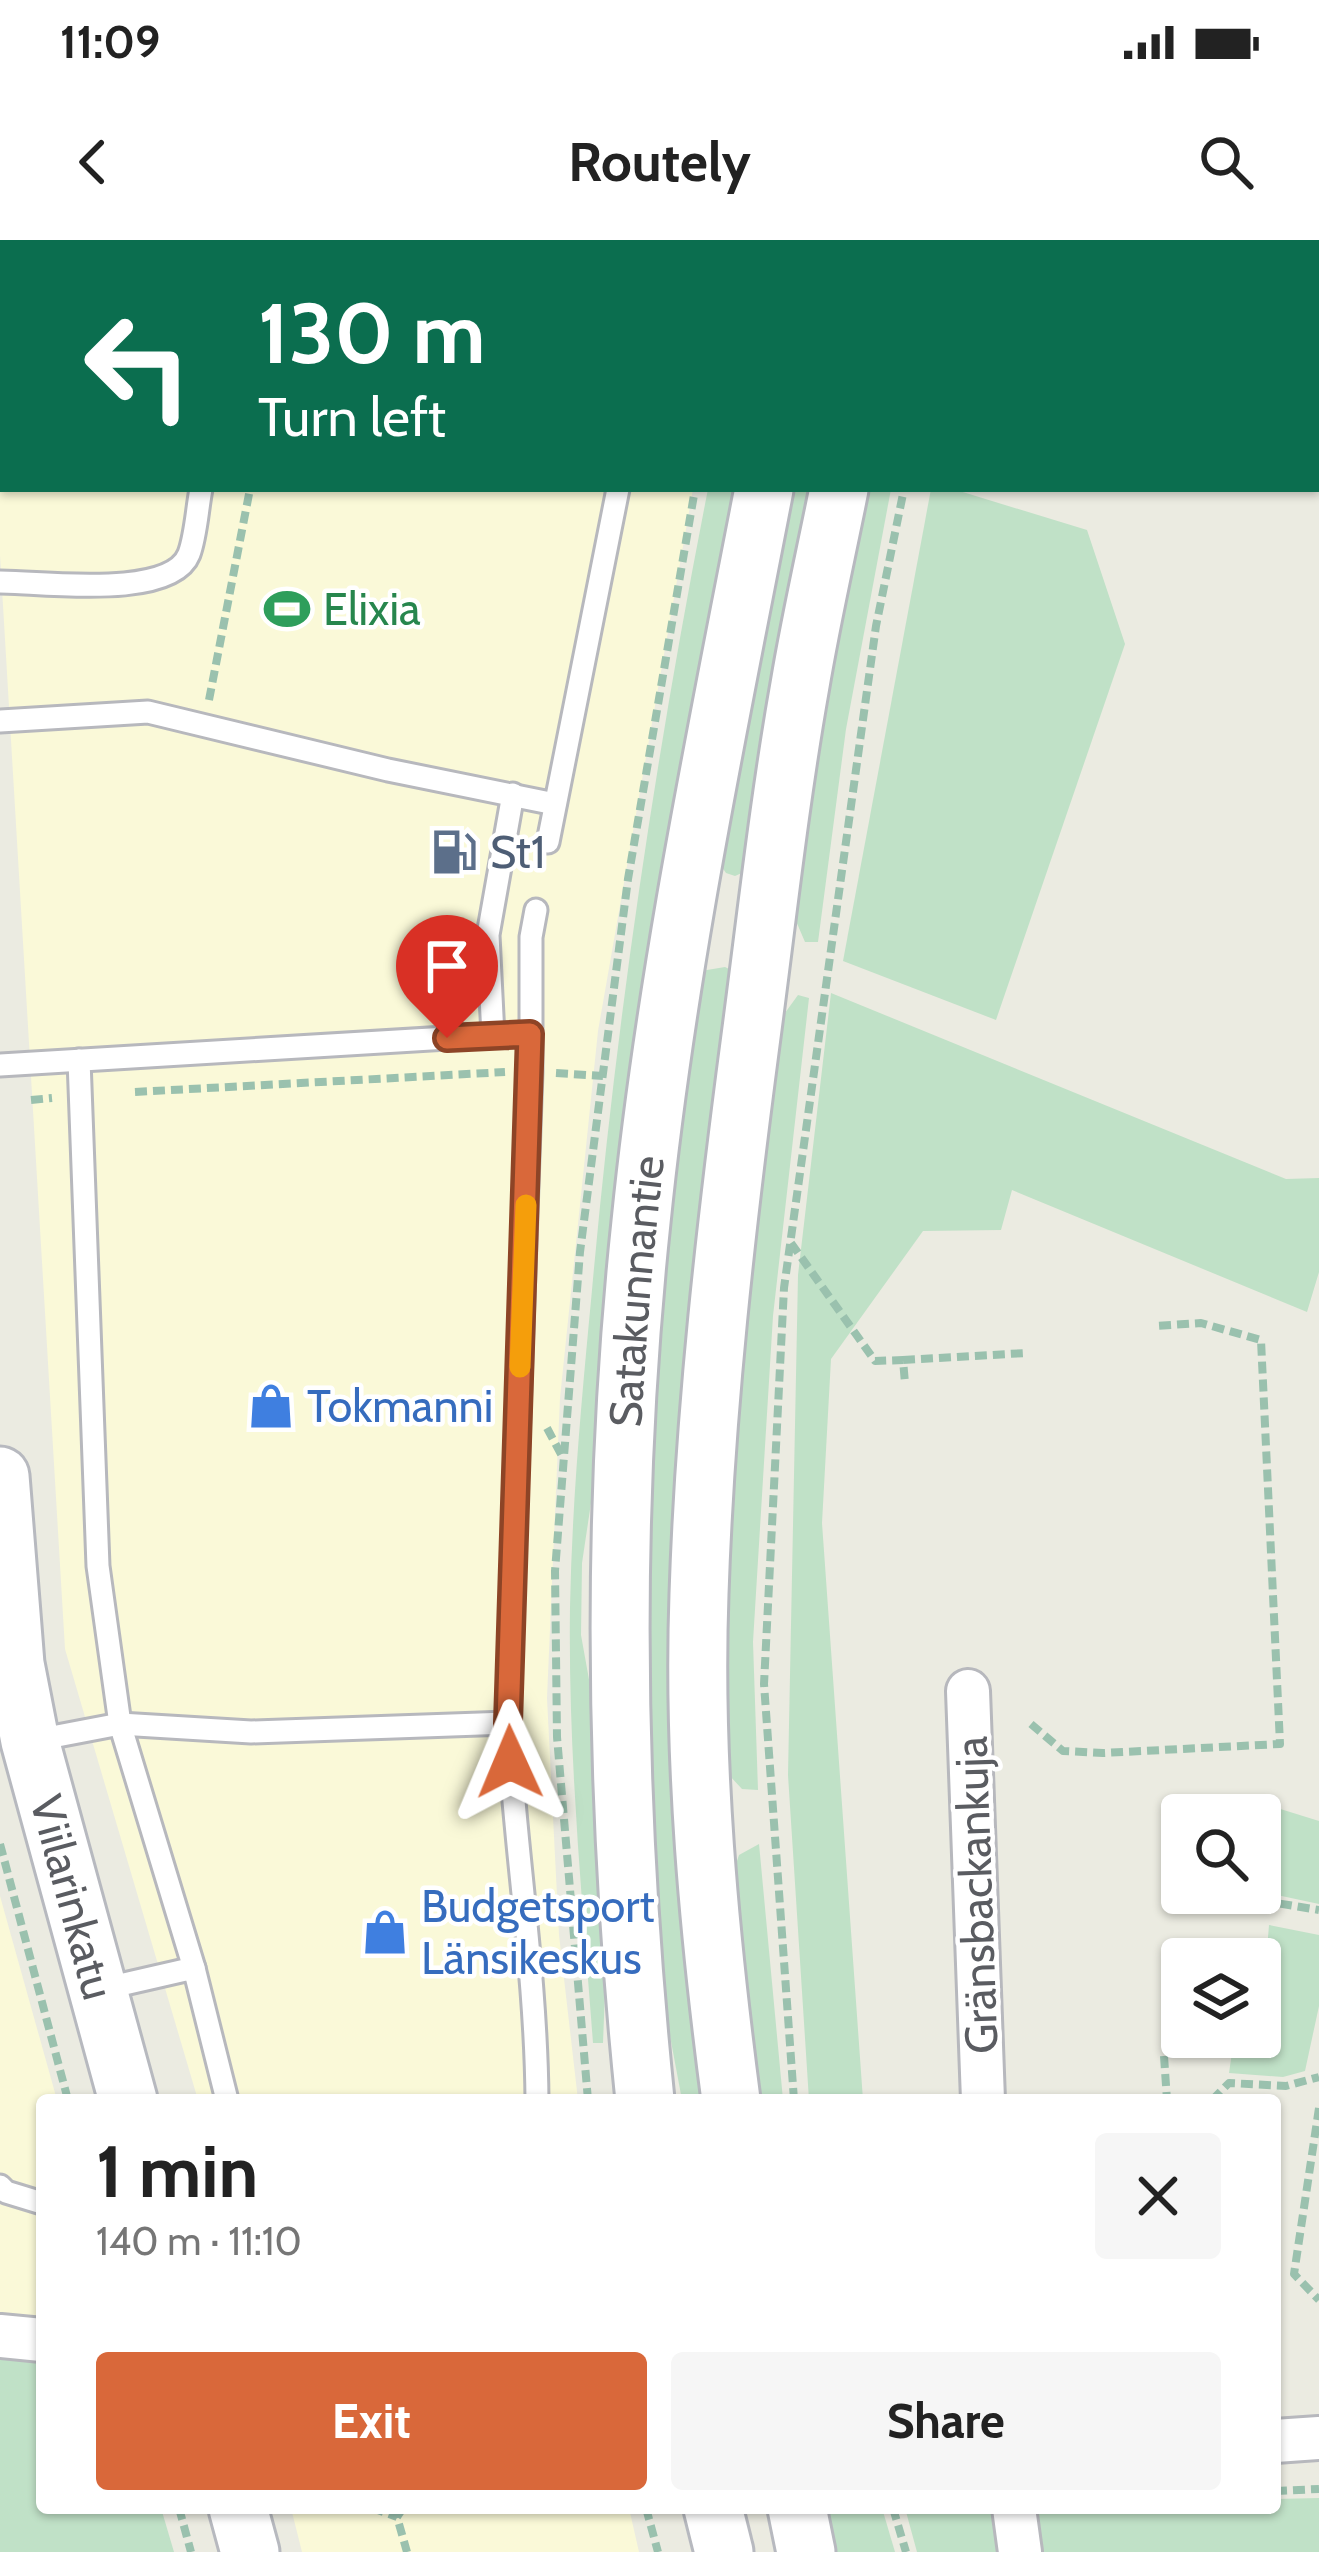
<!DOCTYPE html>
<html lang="en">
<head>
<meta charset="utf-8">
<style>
	:root { --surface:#fff; --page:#f6f6f6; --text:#222; --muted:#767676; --accent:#d9683a }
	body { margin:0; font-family:Cabin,sans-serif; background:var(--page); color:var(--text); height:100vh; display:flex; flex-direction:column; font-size:45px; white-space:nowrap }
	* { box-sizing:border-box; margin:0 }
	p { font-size:39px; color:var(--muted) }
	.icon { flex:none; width:66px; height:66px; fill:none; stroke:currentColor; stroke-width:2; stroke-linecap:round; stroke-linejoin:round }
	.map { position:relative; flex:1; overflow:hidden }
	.drawer { position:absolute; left:36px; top:1854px; width:1245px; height:420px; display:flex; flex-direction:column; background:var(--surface); border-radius:12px; box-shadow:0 3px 9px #0004 }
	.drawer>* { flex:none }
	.guide { position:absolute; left:0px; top:0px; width:1320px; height:252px; box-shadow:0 3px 9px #0004; background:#0b6e4f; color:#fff; overflow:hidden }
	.controls { position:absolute; left:1161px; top:1554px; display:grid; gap:24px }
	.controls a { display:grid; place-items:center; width:120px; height:120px; border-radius:12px; background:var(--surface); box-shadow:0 3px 9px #0004; font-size:60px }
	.pin { position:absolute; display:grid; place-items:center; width:102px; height:102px; color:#fff; margin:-123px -51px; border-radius:50% 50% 50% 0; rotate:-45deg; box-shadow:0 0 12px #0007 }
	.pin .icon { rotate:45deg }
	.me { position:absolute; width:132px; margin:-66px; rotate:359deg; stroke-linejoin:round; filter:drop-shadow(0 0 9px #0008) }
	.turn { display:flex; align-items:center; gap:42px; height:252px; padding:0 60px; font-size:54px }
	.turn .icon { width:156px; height:156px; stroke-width:2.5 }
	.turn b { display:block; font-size:84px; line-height:102px }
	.round { display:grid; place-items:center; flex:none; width:126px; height:126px; border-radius:12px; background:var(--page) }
	.head { display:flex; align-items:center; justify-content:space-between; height:204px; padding:0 60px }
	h1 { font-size:72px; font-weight:700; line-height:90px }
	.primary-button { display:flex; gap:24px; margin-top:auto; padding:24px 60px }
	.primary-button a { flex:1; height:138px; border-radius:12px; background:var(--accent); color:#fff; font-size:48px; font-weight:700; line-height:138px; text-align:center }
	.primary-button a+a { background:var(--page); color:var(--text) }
	.status { display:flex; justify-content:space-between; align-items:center; height:84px; padding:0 60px; background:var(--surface); direction:ltr }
	.status svg { height:33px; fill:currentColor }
	header { display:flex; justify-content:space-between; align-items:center; height:156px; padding:0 60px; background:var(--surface); font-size:54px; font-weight:700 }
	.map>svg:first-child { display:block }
	.commercial { fill:#faf9d8 }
	.green { fill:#c0e1c7 }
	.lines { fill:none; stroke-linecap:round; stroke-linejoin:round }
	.lane-casing { stroke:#b7b8bd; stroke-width:27 }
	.street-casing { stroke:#b7b8bd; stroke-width:48 }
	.secondary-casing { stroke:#b7b9bf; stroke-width:63 }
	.path { stroke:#9ac1ae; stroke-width:8; stroke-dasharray:12 6; stroke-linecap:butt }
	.lane { stroke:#fff; stroke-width:21 }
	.street { stroke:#fff; stroke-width:42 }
	.secondary { stroke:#fff; stroke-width:57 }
	.route-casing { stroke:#8d4426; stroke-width:30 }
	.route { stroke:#d9683a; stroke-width:21 }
	.slow { stroke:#f59e0b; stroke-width:21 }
	.labels { text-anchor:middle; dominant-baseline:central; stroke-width:9; stroke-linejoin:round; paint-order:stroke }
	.leisure-label { font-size:45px; fill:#27864d; stroke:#fff; text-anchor:start }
	.service-label { font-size:45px; fill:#4e5e75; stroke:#fff; text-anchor:start }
	.street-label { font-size:45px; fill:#5a5c61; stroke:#fff }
	.shop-label { font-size:45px; fill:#366cbe; stroke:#fff; text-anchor:start }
</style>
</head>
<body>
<div class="status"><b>11:09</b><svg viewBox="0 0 49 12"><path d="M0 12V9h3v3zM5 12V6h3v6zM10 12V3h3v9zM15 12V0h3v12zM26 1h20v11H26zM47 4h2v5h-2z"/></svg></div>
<header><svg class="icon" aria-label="back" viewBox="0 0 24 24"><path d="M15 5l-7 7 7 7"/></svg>Routely<svg class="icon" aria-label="search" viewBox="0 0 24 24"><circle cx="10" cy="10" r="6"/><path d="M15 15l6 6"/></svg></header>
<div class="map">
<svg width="1319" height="2312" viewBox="0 0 1319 2312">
	<rect width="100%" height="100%" fill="#ebebe1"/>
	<g class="commercial">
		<path d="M 0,0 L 736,0 L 3,3 L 3,249 L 693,249 L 598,791 L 560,1158 L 547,1458 L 559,1695 L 578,1860 L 198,1860 L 65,1409 L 0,315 Z"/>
		<path d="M 0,1656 L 57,1860 L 42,1860 L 42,2083 L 0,2077 Z"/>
		<path d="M 291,2268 L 629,2268 L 639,2312 L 302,2312 Z"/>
	</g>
	<g class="green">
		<path d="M 708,249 L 743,249 L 582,1323 L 581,1395 L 597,1484 L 606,1726 L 603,1803 L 593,1803 C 582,1658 568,1512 570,1367 C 572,1261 582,1155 592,1050 C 616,781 656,513 708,249 Z"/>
		<path d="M 788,249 L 815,249 L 744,632 L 735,636 L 726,633 L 719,623 Z"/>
		<path d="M 864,249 L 891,249 L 846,489 L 818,702 L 805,702 L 793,674 Z"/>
		<path d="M 931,249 L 953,249 L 1087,290 L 1125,404 L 996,780 L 843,721 Z"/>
		<path d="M 725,727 L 731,730 L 707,1860 L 682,1860 L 654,1711 L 641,1355 L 665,961 L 701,731 Z"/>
		<path d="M 831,753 L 1286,939 L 1319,938 L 1319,1032 L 1307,1072 L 1012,950 L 1001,990 L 923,991 L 831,1119 L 822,1283 L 863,1860 L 809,1860 L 788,1535 L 798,1035 Z"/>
		<path d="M 798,755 L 809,758 L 773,1076 L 753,1402 L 758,1550 L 742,1549 L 728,1534 L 724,1399 L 744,1076 L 777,784 Z"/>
		<path d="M 1274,1567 L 1319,1581 L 1319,1664 L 1277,1655 Z"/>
		<path d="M 759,1604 L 783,1860 L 755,1860 L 731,1639 L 739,1615 Z"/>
		<path d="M 1269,1685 L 1319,1695 L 1319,1766 L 1305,1831 L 1283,1837 L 1229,1833 L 1233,1805 L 1260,1797 Z"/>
		<path d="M 0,2116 L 42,2121 L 42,2268 L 161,2268 L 174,2312 L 0,2312 Z"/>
		<path d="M 1319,2258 L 1319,2312 L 917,2312 L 905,2268 L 1275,2268 L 1275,2259 Z"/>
		<path d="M 818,2268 L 882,2268 L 895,2312 L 827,2312 Z"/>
	</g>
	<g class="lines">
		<g class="lane-casing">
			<g id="lane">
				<path d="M 260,3 L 263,0"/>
				<path d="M 666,3 L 667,0"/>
				<path d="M 0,55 L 3,55"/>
				<path d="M 0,342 C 41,342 171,360 189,314 C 196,295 197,270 201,249"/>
				<path d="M 0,481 L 148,472 L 388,530 L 555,564"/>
				<path d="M 548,602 L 618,249"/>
				<path d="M 536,670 L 531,697 L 531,832 L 508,1483 C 515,1609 536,1733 537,1860"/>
				<path d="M 493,796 L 488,695 L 513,554"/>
				<path d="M 79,820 L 98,1326 L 120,1484 L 194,1728"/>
				<path d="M 0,825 L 529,793"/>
				<path d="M 31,1501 L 120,1484 L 251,1492 L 508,1483"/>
				<path d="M 98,1750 L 194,1728 L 227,1860"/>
				<path d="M 0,1946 L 6,1952 L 42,1963"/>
			</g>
		</g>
		<g class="street-casing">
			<g id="street">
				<path d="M 968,1451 L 983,1860"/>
				<path d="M 0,2096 L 42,2100"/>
				<path d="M 1275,2201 L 1319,2198"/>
				<path d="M 1014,2268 L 1020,2312"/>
			</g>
		</g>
		<g class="secondary-casing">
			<g id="secondary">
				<path d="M 815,3 L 815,0"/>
				<path d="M 888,3 L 889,0"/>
				<path id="s1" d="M 0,1236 L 15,1424 L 30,1501 L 128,1860"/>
				<path id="s2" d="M 645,1860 C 615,1568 610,1275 641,982 C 666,735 717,492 764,249"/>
				<path d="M 731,1860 C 709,1693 693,1522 699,1354 C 705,1170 726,986 750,804 C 766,684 779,563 800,445 C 811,379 826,314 839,249"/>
				<path d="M 238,2268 L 250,2312"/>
				<path d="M 713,2268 L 724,2312"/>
				<path d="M 797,2268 L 806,2312"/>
			</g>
		</g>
		<g class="path">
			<path d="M 75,0 L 76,3"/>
			<path d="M 321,0 L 337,3"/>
			<path d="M 299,3 L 299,0"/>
			<path d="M 343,3 L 347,0"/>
			<path d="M 744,3 L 744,0"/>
			<path d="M 955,3 L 956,0"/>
			<path d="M 209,460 L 250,249"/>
			<path d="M 556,833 L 603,836"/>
			<path d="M 135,852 L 505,832"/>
			<path d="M 31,860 L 52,858"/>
			<path d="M 791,1003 L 875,1121 L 903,1120 L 905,1143"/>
			<path d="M 903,1120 L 1026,1113"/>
			<path d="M 547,1188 L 563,1218"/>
			<path d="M 1031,1484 L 1063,1511 L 1103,1513 L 1280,1504 L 1261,1100 L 1201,1083 L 1156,1086"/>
			<path d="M 0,1604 L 68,1860"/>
			<path d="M 1190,1661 L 1270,1662 L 1319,1670"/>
			<path d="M 1164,1816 L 1167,1860"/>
			<path d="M 588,1860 L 557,1497 L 555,1331 L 580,1012 L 628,639 L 695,249"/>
			<path d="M 794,1860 L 764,1444 L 784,1048 L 876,386 L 904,249"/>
			<path d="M 1212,1860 L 1229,1843 L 1286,1846 L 1319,1837"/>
			<path d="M 1319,1868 L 1294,2034 L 1319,2060"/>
			<path d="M 1275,2251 L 1319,2249"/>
			<path d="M 179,2268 L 191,2312"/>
			<path d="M 372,2268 L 397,2277"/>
			<path d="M 403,2268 L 397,2277 L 407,2312"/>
			<path d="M 646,2268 L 658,2312"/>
			<path d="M 893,2268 L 906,2312"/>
		</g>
		<use href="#lane" class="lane"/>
		<use href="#street" class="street"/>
		<use href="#secondary" class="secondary"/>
	</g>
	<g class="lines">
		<g class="route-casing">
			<path id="route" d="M 447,798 L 530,794 L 508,1483 L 510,1522"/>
		</g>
		<use href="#route" class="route"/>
		<path class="slow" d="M 520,1127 L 526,965"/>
	</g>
	<defs>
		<g id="stadium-bare" transform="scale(3.6)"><path d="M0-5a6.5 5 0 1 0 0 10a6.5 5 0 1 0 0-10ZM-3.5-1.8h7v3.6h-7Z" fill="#2e9e5b" stroke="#fff" stroke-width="2.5" paint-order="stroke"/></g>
		<g id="fuel-bare" transform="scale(3.6)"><path d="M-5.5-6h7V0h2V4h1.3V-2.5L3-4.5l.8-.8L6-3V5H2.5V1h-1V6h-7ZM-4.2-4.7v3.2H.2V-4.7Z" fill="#5c6f8a" stroke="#fff" stroke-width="2.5" paint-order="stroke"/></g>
		<g id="shop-bare" transform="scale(3.6)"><path d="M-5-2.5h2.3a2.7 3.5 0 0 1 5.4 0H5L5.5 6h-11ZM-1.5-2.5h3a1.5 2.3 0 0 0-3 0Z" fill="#3f7fe0" stroke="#fff" stroke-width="2.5" paint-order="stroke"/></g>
	</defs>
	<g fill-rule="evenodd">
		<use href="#stadium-bare" x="287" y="369"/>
		<use href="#fuel-bare" x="454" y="612"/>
		<use href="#shop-bare" x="271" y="1166"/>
		<use href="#shop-bare" x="385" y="1692"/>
	</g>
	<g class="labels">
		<g class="leisure-label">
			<text x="323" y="369">Elixia</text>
		</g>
		<g class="service-label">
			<text x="490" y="612">St1</text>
		</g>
		<g class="street-label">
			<text stroke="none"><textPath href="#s2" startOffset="810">Satakunnantie</textPath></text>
			<text transform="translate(976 1655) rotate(-92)">Gränsbackankuja</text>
			<text stroke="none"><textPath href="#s1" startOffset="429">Viilarinkatu</textPath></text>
		</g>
		<g class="shop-label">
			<text x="307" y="1166">Tokmanni</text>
			<text x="421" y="1666">Budgetsport<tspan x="421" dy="52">Länsikeskus</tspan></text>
		</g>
	</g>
</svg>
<div class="controls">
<a><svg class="icon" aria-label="search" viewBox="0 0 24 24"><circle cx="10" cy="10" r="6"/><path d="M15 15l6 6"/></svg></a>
<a><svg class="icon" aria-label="layers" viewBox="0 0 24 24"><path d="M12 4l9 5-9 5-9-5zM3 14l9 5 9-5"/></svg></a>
</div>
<div class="pin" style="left:447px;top:798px;background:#d93025"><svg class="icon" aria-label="arrive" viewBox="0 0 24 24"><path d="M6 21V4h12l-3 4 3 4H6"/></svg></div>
<svg class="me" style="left:510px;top:1522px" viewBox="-20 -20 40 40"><path d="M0-17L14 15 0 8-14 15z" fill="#d9683a" stroke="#fff" stroke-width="4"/></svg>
<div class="guide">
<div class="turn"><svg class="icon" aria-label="left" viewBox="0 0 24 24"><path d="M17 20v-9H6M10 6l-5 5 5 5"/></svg><div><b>130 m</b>Turn left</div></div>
</div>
<section class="drawer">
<div class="head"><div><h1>1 min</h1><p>140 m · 11:10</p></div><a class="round"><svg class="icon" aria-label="close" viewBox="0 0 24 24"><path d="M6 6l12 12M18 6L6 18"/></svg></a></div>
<div class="primary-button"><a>Exit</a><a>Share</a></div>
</section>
</div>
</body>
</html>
